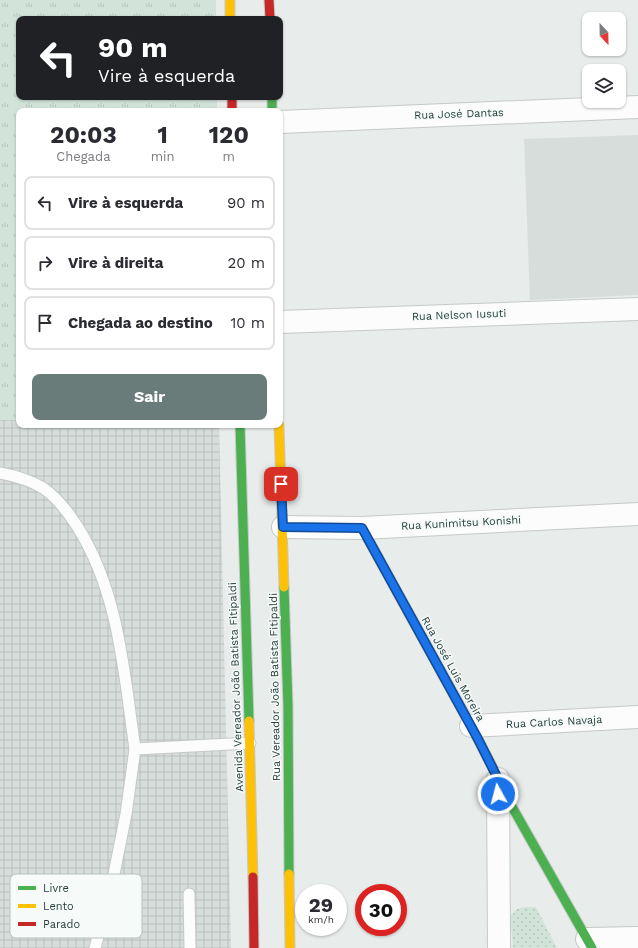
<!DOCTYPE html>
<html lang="pt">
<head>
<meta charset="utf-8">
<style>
	:root { --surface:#fff; --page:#f2f2f3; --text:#2b2b33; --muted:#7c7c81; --line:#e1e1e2; --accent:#697c79 }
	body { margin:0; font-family:"Work Sans",sans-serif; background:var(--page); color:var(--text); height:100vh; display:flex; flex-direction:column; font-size:15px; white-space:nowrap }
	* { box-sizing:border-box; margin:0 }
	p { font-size:13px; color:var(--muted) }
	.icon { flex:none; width:22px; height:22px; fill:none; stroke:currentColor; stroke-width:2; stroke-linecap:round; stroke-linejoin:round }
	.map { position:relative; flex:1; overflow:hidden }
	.panel { position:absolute; left:16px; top:108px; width:267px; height:320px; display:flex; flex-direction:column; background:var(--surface); border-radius:8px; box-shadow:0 1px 3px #0004 }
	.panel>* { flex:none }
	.top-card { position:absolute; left:16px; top:16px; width:267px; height:84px; border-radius:8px; box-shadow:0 1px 3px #0004; background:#202124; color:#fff; overflow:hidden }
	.needle { width:26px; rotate:158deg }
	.tools { position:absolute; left:582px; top:12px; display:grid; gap:8px }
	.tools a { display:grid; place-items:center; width:44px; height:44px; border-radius:8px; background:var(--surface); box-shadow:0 1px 3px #0004; font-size:20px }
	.speed { position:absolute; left:295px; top:884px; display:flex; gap:8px; font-size:20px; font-weight:700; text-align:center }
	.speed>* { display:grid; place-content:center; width:52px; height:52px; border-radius:50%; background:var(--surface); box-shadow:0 1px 3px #0004; line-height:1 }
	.speed small { font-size:10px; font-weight:400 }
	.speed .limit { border:6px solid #d22; background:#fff; color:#111 }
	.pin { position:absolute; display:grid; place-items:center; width:34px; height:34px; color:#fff; margin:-17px; border-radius:8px; box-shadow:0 2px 6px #0006 }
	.me { position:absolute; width:44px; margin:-22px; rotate:353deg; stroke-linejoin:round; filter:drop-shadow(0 0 3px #0008) }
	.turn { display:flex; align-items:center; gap:14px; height:84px; padding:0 16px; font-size:18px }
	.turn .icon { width:52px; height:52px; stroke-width:2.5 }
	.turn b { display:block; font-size:28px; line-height:34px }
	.eta { display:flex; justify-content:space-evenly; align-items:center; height:68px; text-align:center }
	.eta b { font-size:24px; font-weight:700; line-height:28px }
	.cta { display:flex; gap:8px; margin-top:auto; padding:8px 16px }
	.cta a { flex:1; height:46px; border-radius:8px; background:var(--accent); color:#fff; font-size:16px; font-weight:700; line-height:46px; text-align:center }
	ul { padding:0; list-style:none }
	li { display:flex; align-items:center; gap:12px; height:54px; margin:0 8px 6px; padding:0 8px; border:2px solid var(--line); border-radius:8px }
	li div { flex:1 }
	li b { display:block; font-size:15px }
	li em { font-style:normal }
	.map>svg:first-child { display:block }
	.built { fill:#d6dddb }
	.industrial { fill:url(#industrial-grid) }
	.grass { fill:url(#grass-tufts) }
	.park { fill:url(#park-dots) }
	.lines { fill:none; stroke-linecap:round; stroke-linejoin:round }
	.lane-casing { stroke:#c5c9c7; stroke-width:13 }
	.street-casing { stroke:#c5c9c7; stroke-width:24 }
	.fast-casing { stroke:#c4c9c8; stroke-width:11 }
	.slow-casing { stroke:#c4c9c8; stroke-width:11 }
	.jam-casing { stroke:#c4c9c8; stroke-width:11 }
	.lane { stroke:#fcfcfc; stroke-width:11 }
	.street { stroke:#fcfcfc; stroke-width:22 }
	.fast { stroke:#4caf50; stroke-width:9 }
	.slow { stroke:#ffc107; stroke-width:9 }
	.jam { stroke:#c62828; stroke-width:9 }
	.route-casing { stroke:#114b97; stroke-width:10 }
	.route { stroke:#1a73e8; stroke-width:7 }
	.labels { text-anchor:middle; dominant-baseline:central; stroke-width:3; stroke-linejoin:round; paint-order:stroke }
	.street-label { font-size:11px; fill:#253f3c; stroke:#f6faf9 }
	.key { fill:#f6faf9; stroke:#b7c2c0; stroke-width:1 }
	.key-label { font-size:11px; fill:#253f3c }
</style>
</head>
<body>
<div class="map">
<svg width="638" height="948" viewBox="0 0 638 948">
	<defs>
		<pattern id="industrial-grid" width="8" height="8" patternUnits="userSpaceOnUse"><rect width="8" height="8" fill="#d6dddb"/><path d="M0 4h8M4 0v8" fill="none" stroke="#b8bfbd"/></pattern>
		<pattern id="grass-tufts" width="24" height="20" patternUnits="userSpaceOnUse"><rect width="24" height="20" fill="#d2e4da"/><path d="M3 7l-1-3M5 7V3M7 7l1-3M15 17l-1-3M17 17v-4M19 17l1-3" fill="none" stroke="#b4c5bc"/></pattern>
		<pattern id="park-dots" width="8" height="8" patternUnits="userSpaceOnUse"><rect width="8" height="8" fill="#d2e4da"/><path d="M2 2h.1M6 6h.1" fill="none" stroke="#b4c5bc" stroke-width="1.8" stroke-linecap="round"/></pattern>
	</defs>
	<rect width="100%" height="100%" fill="#e8ecea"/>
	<path class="built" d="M 638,135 L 638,295 L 530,300 L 524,139 Z"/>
	<path class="industrial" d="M 0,420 L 19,420 L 19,425 L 219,425 L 231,948 L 0,948 Z"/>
	<path class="grass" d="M 0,0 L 216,0 L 216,19 L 19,19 L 19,97 L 217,97 L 217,111 L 19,111 L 19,420 L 0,420 Z"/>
	<path class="park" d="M 525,907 L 536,907 L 557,948 L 513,948 L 510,916 L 517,909 Z"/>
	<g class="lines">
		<g class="lane-casing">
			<g id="lane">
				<path d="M 0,473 C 15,476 30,480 43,488 C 58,498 68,512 77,526 C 119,592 124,673 135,749"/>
				<path d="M 189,894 L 190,948"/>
				<path d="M 95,948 L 113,879 L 126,814 L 135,749 L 250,743"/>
			</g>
		</g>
		<g class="street-casing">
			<g id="street">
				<path d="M 280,122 L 638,107"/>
				<path d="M 280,322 L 638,309"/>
				<path d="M 283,527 L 362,528 L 638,514"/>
				<path d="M 471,726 L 638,717"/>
				<path d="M 498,779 L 499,948"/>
				<path d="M 587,939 L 638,938"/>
			</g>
		</g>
		<g class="fast-casing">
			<g id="fast">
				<path d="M 272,97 L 272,111"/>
				<path d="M 240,425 L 249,721"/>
				<path d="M 284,587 L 288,706 L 289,874"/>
				<path d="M 493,768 L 511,805 L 592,948"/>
			</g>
		</g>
		<g class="slow-casing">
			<g id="slow">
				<path d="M 230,0 L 230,19"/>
				<path d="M 279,425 L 284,587"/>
				<path d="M 249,721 L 253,877"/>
				<path d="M 289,874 L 290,948"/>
			</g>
		</g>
		<g class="jam-casing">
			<g id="jam">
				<path d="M 269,0 L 270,19"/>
				<path d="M 232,97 L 232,111"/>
				<path d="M 362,528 L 471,726 L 493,768"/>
				<path d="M 253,877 L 254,948"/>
			</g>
		</g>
		<use href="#lane" class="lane"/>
		<use href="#street" class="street"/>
		<use href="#fast" class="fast"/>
		<use href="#slow" class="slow"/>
		<use href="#jam" class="jam"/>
	</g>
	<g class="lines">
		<g class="route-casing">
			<path id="route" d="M 281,484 L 283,527 L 362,528 L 478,739 L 498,779 L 498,794"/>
		</g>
		<use href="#route" class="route"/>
	</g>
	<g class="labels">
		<g class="street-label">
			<text transform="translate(459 114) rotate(-2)">Rua José Dantas</text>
			<text transform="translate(459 315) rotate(-2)">Rua Nelson Iusuti</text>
			<text transform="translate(461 523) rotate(-3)">Rua Kunimitsu Konishi</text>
			<text transform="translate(453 669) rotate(61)">Rua José Luis Moreira</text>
			<text transform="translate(236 687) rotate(-92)">Avenida Vereador João Batista Fitipaldi</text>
			<text transform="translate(275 687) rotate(-91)">Rua Vereador João Batista Fitipaldi</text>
			<text transform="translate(554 722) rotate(-3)">Rua Carlos Navaja</text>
		</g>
	</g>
	<rect x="10" y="874" width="132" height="64" rx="6" class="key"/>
	<rect x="18" y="886" width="18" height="4" fill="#4caf50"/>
	<rect x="18" y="904" width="18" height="4" fill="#ffc107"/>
	<rect x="18" y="922" width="18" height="4" fill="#c62828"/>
	<g class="key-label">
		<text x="43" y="892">Livre</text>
		<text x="43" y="910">Lento</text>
		<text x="43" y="928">Parado</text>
	</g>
</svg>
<div class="tools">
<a><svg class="needle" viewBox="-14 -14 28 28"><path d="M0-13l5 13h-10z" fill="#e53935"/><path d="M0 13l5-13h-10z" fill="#7c7c81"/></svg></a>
<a><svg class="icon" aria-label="layers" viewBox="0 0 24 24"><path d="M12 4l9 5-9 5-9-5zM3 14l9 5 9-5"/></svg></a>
</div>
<div class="speed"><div>29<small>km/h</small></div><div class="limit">30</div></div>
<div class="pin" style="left:281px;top:484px;background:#d93025"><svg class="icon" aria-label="arrive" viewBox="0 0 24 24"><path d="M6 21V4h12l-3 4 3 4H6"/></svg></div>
<svg class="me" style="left:498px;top:794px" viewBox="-20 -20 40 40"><circle r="17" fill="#1a73e8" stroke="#fff" stroke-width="3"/><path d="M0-11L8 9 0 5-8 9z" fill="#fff"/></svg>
<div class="top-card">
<div class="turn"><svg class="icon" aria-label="left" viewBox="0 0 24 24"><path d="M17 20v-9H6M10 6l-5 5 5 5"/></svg><div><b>90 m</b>Vire à esquerda</div></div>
</div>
<section class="panel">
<div class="eta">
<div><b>20:03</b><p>Chegada</p></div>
<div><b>1</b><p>min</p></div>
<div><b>120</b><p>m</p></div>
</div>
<ul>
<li><svg class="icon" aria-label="left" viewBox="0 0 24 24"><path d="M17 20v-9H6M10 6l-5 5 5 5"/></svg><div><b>Vire à esquerda</b></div><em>90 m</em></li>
<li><svg class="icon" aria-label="right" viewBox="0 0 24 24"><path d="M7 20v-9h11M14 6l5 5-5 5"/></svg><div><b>Vire à direita</b></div><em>20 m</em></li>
<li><svg class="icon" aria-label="arrive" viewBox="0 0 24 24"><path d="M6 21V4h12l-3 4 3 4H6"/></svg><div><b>Chegada ao destino</b></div><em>10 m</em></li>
</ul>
<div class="cta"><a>Sair</a></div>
</section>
</div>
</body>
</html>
